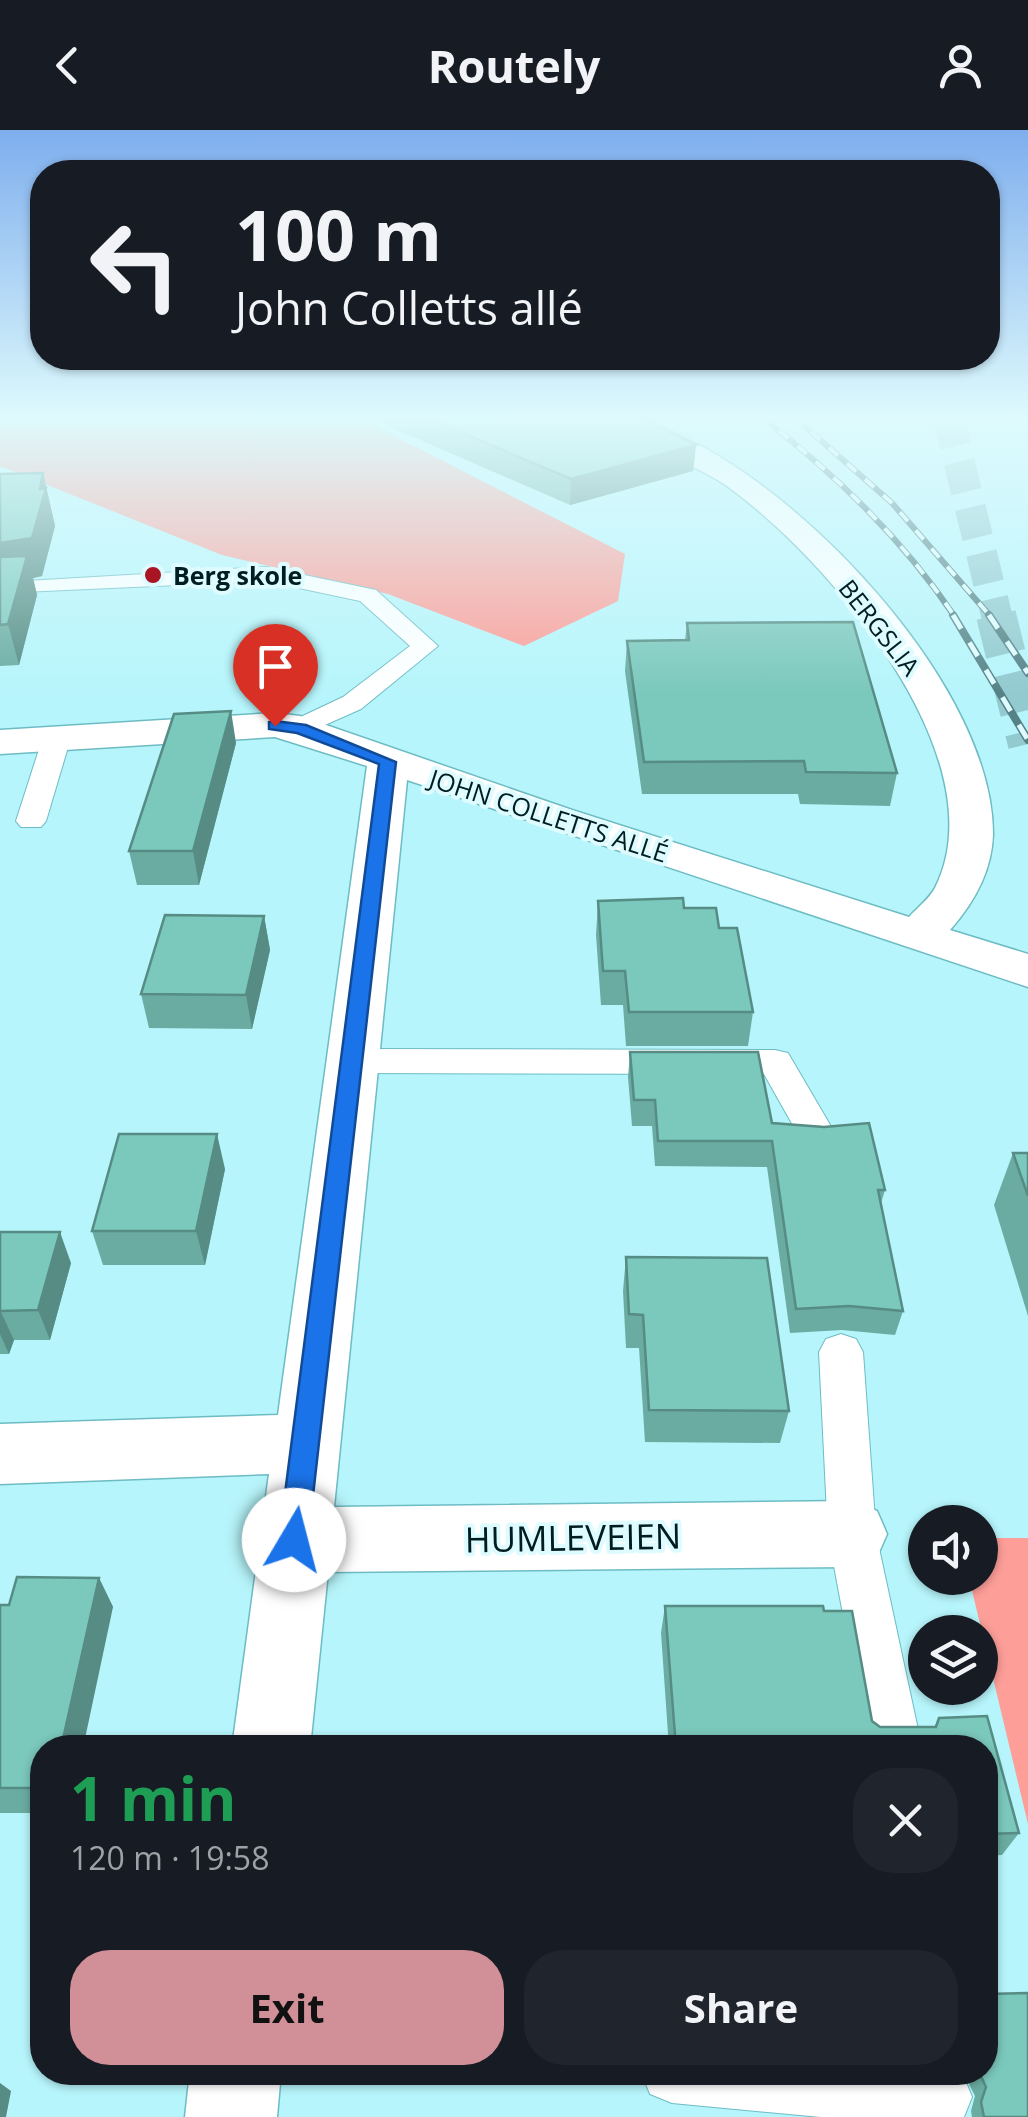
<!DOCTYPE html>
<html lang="en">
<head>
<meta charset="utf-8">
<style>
	:root { --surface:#171b24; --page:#20242c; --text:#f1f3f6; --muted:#9ea1a6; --accent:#d18f98 }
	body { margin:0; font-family:"Open Sans",sans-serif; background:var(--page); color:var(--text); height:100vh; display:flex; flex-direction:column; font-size:38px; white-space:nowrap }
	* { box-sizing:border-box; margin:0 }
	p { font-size:32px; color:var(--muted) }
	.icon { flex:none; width:55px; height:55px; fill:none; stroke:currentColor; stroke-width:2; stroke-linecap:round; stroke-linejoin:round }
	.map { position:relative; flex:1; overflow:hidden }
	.panel { position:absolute; left:30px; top:1605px; width:968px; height:350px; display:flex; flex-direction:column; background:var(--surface); border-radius:40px; box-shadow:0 2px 8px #0004 }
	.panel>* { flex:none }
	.banner { position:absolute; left:30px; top:30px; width:970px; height:210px; border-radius:40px; box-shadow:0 2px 8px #0004; background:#171b24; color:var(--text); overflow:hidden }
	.tools { position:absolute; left:908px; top:1375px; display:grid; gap:20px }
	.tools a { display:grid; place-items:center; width:90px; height:90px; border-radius:50%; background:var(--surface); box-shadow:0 2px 8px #0004; font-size:50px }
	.pin { position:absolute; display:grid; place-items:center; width:85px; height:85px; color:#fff; margin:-102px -42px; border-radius:50% 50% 50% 0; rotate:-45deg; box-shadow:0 0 10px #0007 }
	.pin .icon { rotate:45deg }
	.me { position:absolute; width:110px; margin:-55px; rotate:8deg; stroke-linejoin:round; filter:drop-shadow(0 0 8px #0008) }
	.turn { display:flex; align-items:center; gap:35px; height:210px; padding:0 40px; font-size:45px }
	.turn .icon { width:130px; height:130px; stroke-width:2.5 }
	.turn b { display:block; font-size:70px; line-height:85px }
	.round { display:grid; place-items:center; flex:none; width:105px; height:105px; border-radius:40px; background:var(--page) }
	.summary { display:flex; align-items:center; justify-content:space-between; height:170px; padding:0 40px }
	h1 { font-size:60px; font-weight:700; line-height:75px; color:#1e9e55 }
	.action { display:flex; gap:20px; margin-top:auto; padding:20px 40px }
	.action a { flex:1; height:115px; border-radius:40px; background:var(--accent); color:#111; font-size:40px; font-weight:700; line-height:115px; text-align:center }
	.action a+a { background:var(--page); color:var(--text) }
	header { display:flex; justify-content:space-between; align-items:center; height:130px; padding:0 40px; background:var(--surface); font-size:45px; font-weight:700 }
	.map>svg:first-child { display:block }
	.green { fill:#fd9e98 }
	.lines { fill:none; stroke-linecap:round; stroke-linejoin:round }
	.trunk-tunnel-far1 { stroke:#92cacf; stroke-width:31; stroke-dasharray:31 16; stroke-linecap:butt }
	.trunk-tunnel { stroke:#92cacf; stroke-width:40; stroke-dasharray:40 20; stroke-linecap:butt }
	.service-casing { stroke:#6dbcc4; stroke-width:2 }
	.minor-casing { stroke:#6dbcc4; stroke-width:3 }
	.service { fill:#fff; fill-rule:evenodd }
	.minor { fill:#fff; fill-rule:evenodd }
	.rail-far1-casing { stroke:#558287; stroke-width:6 }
	.rail-casing { stroke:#558287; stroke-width:8 }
	.rail-far1 { stroke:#defcff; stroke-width:4; stroke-dasharray:12; stroke-linecap:butt }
	.rail { stroke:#defcff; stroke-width:5; stroke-dasharray:16; stroke-linecap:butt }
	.wall { fill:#6aaca2 }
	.shaded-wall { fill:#568c84 }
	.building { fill:#7bc8bc; stroke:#568c84; stroke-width:2.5 }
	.route { fill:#1a73e8; stroke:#114b97; stroke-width:2.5 }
	.poi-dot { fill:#aa1524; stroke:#defcff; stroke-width:4 }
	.labels { text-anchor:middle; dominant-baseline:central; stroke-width:8; stroke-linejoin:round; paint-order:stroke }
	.far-poi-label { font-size:25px; font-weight:bold; fill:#001d21; stroke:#defcff; text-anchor:start }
	.far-street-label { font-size:25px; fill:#001d21; stroke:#defcff }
	.near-street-label { font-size:35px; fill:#001d21; stroke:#defcff }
</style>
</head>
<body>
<header><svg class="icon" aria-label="back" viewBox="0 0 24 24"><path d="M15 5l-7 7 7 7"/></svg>Routely<svg class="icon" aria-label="person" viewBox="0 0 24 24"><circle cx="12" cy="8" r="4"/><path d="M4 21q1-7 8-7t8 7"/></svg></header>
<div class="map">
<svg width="1028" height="1987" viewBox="0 0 1028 1987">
	<rect width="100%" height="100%" fill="#b6f5fb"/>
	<g class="green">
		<path d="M 0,286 L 355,286 L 625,424 L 618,471 L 524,516 L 388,464 L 222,425 L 0,336 Z"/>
		<path d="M 980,1408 L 1028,1408 L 1028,1694 L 969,1448 L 980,1448 Z"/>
	</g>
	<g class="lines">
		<path class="trunk-tunnel-far1" d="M 948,286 L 997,487"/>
		<path class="trunk-tunnel" d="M 996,485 L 1028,614"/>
		<g class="service-casing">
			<g id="service">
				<path d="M 266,437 L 376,460 L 438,516 L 361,579 L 300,606 L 290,604 L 286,598 L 290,592 L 343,567 L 410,516 L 360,471 L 266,451 L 0,463 L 1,454 L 9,452 Z"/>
				<path d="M 57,599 L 71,607 L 46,691 L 41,697 L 21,697 L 16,691 L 43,607 Z"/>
				<path d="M 353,919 L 775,920 L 788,923 L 836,1005 L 830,1015 L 817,1019 L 804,1015 L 764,944 L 353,943 L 340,940 L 335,931 L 340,922 Z"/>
				<path d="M 841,1204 L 856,1209 L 863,1222 L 876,1404 L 922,1618 L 868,1618 L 828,1404 L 819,1222 L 826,1209 Z"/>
				<path d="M 641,1942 L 957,1942 L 963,1945 L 972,1967 L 964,1987 L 821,1987 L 672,1973 L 650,1964 Z"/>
			</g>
		</g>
		<g class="minor-casing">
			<g id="minor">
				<path d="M 598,286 C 610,286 625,284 636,286 C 652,289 670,301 685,308 C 809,366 993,559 993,704 C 992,741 974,773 950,800 L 1028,824 L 1028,857 L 407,650 L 334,1377 L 852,1371 L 877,1381 L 887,1404 L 877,1427 L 852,1437 L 328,1442 L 310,1618 L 232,1618 L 269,1344 L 0,1354 L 0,1294 L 278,1285 L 367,636 L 275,607 L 0,624 L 0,600 L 275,583 L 300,586 L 572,680 L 909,787 C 917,778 929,769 935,758 C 1001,627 824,424 724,354 C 700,337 608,299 598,286 Z"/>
				<path d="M 190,1942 L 281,1942 L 277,1987 L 185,1987 Z"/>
			</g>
		</g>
		<use href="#service" class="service"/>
		<use href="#minor" class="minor"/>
		<g class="rail-far1-casing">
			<g id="rail-far1">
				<path d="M 760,286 C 835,344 902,408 955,487"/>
				<path d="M 793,286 L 892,373 L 991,487"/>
			</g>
		</g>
		<g class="rail-casing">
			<g id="rail">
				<path d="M 953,485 L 1028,610"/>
				<path d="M 989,485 L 1028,543"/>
			</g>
		</g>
		<use href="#rail-far1" class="rail-far1"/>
		<use href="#rail" class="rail"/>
	</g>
	<g class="wall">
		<path d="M 365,286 L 638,286 L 696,315 L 693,341 L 570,375 Z"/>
		<path d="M 43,343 L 55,396 L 42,446 L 33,448 L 37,465 L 19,535 L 0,536 L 0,344 Z"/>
		<path d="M 687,493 L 897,643 L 890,676 L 800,674 L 798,664 L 642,664 L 625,541 L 627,511 L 685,510 Z"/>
		<path d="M 236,613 L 199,755 L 137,755 L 129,721 Z"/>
		<path d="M 598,771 L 684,778 L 719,798 L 753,882 L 748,916 L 626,916 L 623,875 L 601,875 L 596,805 Z"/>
		<path d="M 264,786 L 270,820 L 252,899 L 149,898 L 141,864 Z"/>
		<path d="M 630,922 L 772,993 L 885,1060 L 881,1073 L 903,1181 L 895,1205 L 842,1200 L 790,1203 L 767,1037 L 655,1036 L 652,996 L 632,996 L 628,947 Z"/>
		<path d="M 1013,1023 L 1028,1023 L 1028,1186 L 994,1075 Z"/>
		<path d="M 225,1039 L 205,1135 L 103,1135 L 92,1101 Z"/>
		<path d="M 0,1102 L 71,1133 L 50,1210 L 14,1210 L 9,1224 L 0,1224 Z"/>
		<path d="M 626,1127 L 789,1281 L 780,1313 L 645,1312 L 639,1218 L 626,1218 L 623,1161 Z"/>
		<path d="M 99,1448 L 113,1477 L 42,1618 L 42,1683 L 0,1683 L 0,1475 L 9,1475 Z"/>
		<path d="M 665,1476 L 823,1476 L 824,1481 L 852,1481 L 872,1591 L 880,1597 L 934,1597 L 939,1588 L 987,1586 L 1019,1703 L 1002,1725 L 985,1726 L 985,1618 L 669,1618 L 661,1503 Z"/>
		<path d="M 963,1942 L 985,1942 L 1028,1987 L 972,1987 L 971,1981 L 975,1966 Z"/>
	</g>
	<g class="shaded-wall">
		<path d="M 696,315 L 693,341 L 570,375 L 571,349 Z"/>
		<path d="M 43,343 L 55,396 L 42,446 L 33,448 L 37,465 L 19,535 L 8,494 L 0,453 L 0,413 L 40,359 Z"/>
		<path d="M 231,581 L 236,613 L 199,755 L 193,721 Z"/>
		<path d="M 264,786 L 270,820 L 252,899 L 246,865 Z"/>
		<path d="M 217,1004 L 225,1039 L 205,1135 L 196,1101 Z"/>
		<path d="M 60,1102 L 71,1133 L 50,1210 L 38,1180 Z"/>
		<path d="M 0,1180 L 14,1210 L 9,1224 L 0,1204 Z"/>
		<path d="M 99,1448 L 113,1477 L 83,1618 L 61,1618 Z"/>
		<path d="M 0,1953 L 11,1961 L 6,1987 L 0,1987 Z"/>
	</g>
	<g class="building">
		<path d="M 422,286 L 638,286 L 696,315 L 571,349 Z"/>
		<path d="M 43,343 L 40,359 L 46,358 L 32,408 L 0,413 L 0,344 Z"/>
		<path d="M 27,426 L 8,494 L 0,495 L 0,427 Z"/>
		<path d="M 853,492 L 897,643 L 806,642 L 804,631 L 644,632 L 627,511 L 689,510 L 687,493 Z"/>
		<path d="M 231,581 L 193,721 L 129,721 L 174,584 Z"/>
		<path d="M 683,768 L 684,778 L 716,778 L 719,798 L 737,798 L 753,882 L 629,882 L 625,841 L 603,841 L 598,771 Z"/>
		<path d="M 165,785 L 264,786 L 246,865 L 141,864 Z"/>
		<path d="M 630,922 L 758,922 L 772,993 L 824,997 L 869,993 L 885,1060 L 878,1060 L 903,1181 L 849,1176 L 796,1179 L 772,1011 L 658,1011 L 655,970 L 634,970 Z"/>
		<path d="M 119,1004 L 217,1004 L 196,1101 L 92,1101 Z"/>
		<path d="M 1013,1023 L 1028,1023 L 1028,1066 Z"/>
		<path d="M 0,1102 L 60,1102 L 38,1180 L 0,1181 Z"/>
		<path d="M 626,1127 L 767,1128 L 789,1281 L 649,1280 L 643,1185 L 629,1184 Z"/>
		<path d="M 17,1447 L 99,1448 L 61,1618 L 42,1618 L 42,1658 L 0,1658 L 0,1475 L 9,1475 Z"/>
		<path d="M 665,1476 L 823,1476 L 824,1481 L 852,1481 L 872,1591 L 880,1597 L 936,1597 L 939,1588 L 987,1586 L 1019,1703 L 985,1704 L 985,1618 L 676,1618 Z"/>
		<path d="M 1028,1863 L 1028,1987 L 984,1987 L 981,1972 L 986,1957 L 979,1942 L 985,1942 L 985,1864 Z"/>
	</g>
	<linearGradient id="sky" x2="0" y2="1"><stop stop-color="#7eaeed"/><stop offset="0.51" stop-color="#defafd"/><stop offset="1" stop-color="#defafd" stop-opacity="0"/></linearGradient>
	<rect width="1028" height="564" fill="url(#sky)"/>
	<path class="route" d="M 275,591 L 306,595 L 396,632 L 308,1410 L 304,1420 L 294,1424 L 283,1420 L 279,1410 L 379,634 L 297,603 L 269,599 L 269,592 Z"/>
	<circle class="poi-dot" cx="153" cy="445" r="10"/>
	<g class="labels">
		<g class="far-poi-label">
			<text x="173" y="445">Berg skole</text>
		</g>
		<g class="far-street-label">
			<text transform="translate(880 497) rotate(52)">BERGSLIA</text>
			<text transform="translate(549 685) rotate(18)">JOHN COLLETTS ALLÉ</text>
		</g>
		<g class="near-street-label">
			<text transform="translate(573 1407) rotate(-1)">HUMLEVEIEN</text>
		</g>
	</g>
</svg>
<div class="tools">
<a><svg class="icon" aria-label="sound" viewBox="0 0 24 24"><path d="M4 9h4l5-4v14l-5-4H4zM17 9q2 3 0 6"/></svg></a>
<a><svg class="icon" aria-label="layers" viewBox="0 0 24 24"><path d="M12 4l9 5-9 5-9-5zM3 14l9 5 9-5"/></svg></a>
</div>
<div class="pin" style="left:275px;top:596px;background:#d93025"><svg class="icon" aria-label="arrive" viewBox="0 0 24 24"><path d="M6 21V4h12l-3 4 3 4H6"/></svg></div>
<svg class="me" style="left:294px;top:1410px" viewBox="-20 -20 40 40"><circle r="19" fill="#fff"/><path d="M0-13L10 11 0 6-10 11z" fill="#1a73e8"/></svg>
<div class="banner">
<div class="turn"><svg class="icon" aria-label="left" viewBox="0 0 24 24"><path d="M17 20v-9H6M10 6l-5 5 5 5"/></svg><div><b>100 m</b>John Colletts allé</div></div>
</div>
<section class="panel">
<div class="summary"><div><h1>1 min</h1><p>120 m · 19:58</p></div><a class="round"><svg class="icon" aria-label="close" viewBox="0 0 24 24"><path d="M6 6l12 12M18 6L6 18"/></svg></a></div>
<div class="action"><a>Exit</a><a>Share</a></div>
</section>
</div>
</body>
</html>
